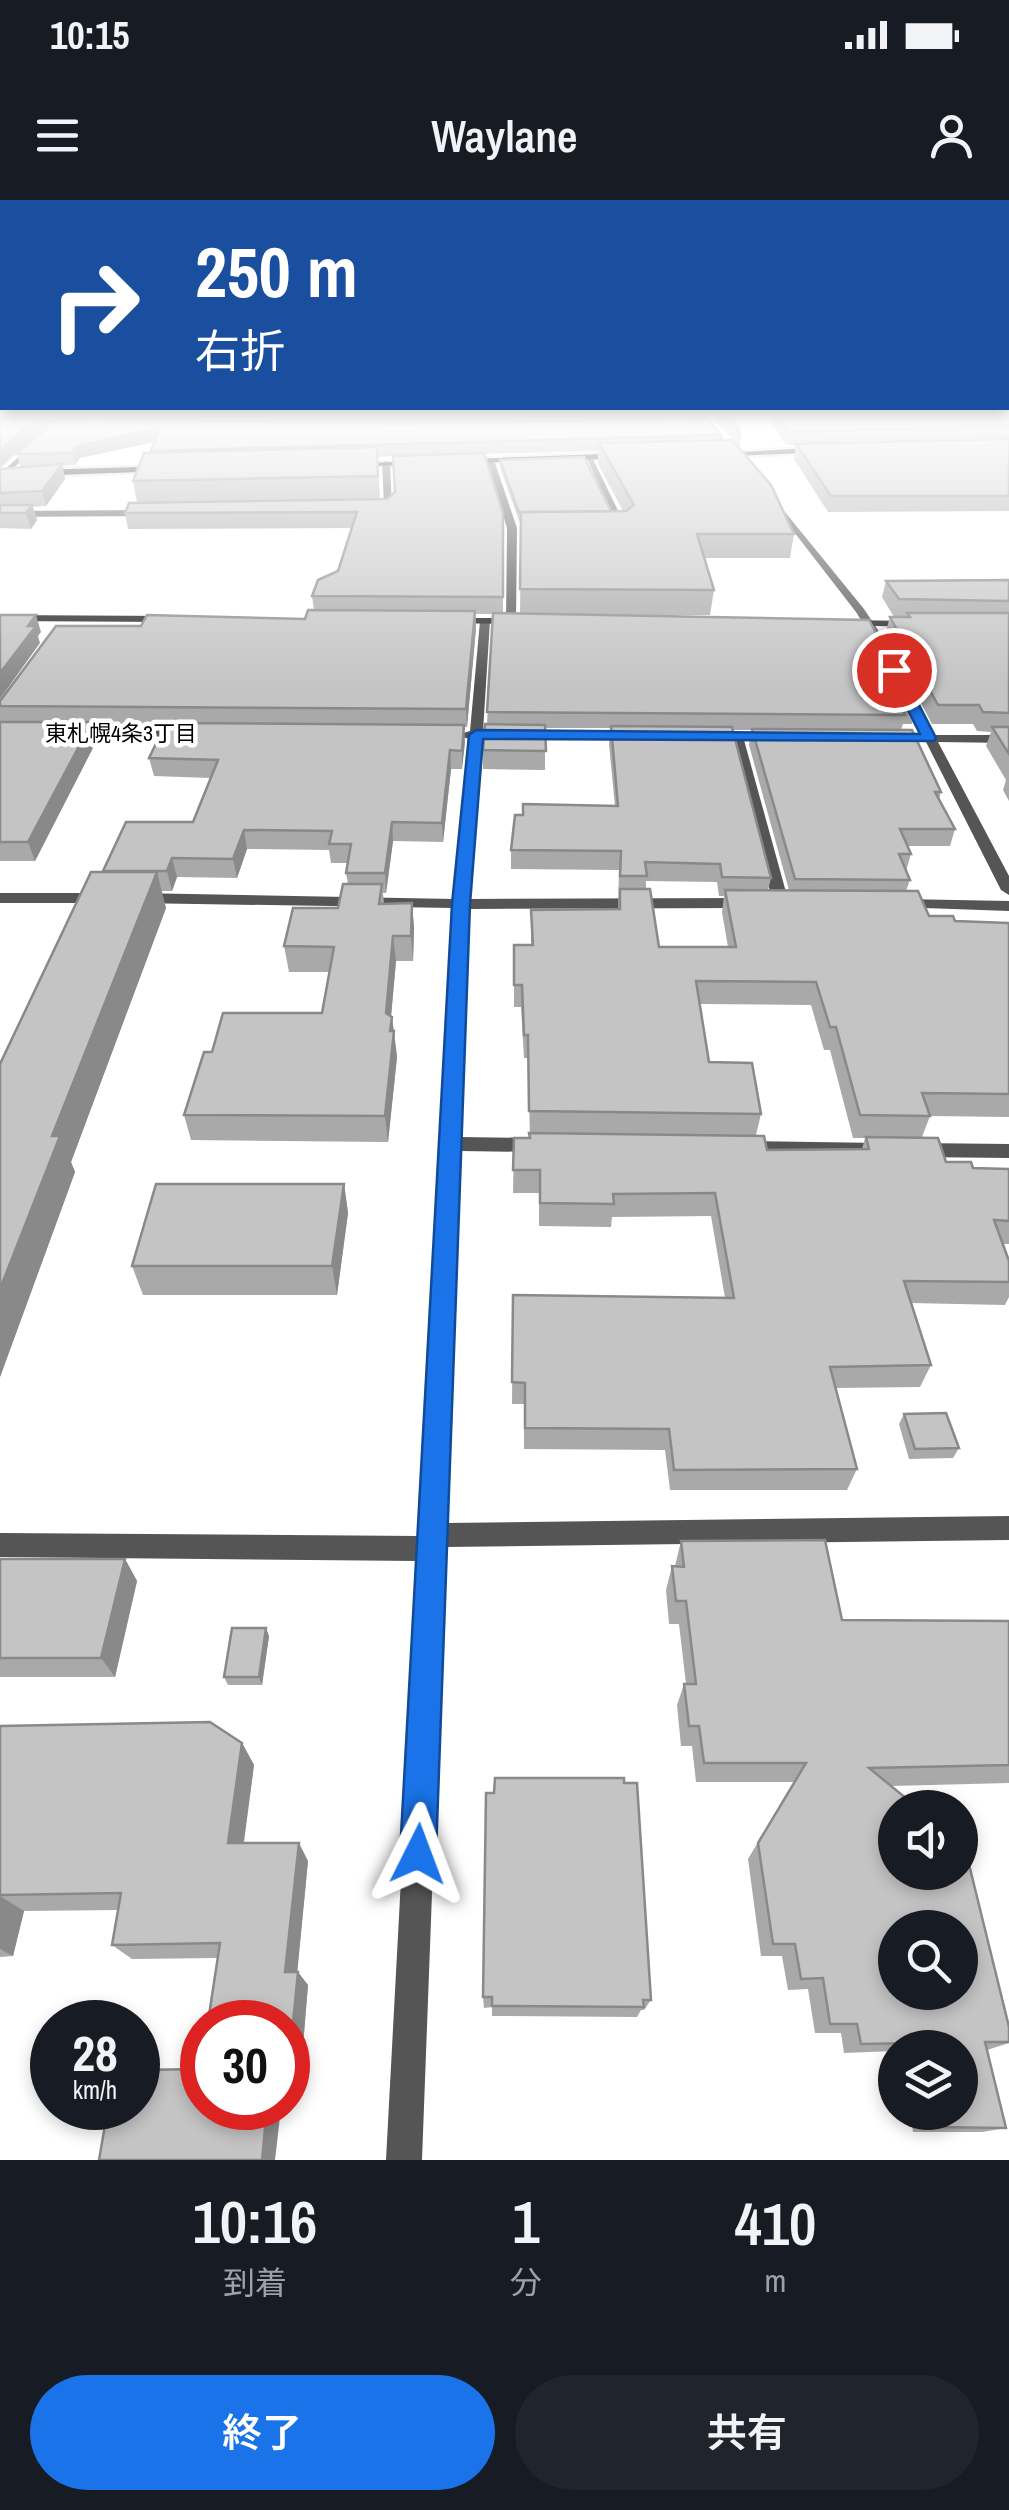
<!DOCTYPE html>
<html lang="ja">
<head>
<meta charset="utf-8">
<style>
	:root { --surface:#171b24; --page:#20242c; --text:#f1f3f6; --muted:#9ea1a6; --accent:#1a73e8 }
	body { margin:0; font-family:"Archivo Narrow","Noto Sans JP",sans-serif; background:var(--page); color:var(--text); height:100vh; display:flex; flex-direction:column; font-size:38px; white-space:nowrap }
	* { box-sizing:border-box; margin:0 }
	p { font-size:32px; color:var(--muted) }
	.icon { flex:none; width:55px; height:55px; fill:none; stroke:currentColor; stroke-width:2; stroke-linecap:round; stroke-linejoin:round }
	.map { position:relative; height:1960px; overflow:hidden }
	.sheet { display:flex; flex-direction:column; background:var(--surface); flex:1 }
	.sheet>* { flex:none }
	.hud { position:absolute; left:0px; top:0px; width:1010px; height:210px; box-shadow:0 5px 15px #0003; background:#1a4fa0; color:#fff; overflow:hidden }
	.tools { position:absolute; left:878px; top:1590px; display:grid; gap:20px }
	.tools a { display:grid; place-items:center; width:100px; height:100px; border-radius:50%; background:var(--surface); box-shadow:0 5px 15px #0003; font-size:50px }
	.speed { position:absolute; left:30px; top:1800px; display:flex; gap:20px; font-size:50px; font-weight:700; text-align:center }
	.speed>* { display:grid; place-content:center; width:130px; height:130px; border-radius:50%; background:var(--surface); box-shadow:0 5px 15px #0003; line-height:1 }
	.speed small { font-size:25px; font-weight:400 }
	.speed .limit { border:15px solid #d22; background:#fff; color:#111 }
	.pin { position:absolute; display:grid; place-items:center; width:85px; height:85px; color:#fff; margin:-42px; border:5px solid #fff; border-radius:50%; box-shadow:0 2px 10px #0007 }
	.me { position:absolute; width:110px; margin:-55px; rotate:3deg; stroke-linejoin:round; filter:drop-shadow(0 0 8px #0008) }
	.turn { display:flex; align-items:center; gap:35px; height:210px; padding:0 30px; font-size:45px }
	.turn .icon { width:130px; height:130px; stroke-width:2.5 }
	.turn b { display:block; font-size:70px; line-height:85px }
	.eta { display:flex; justify-content:space-evenly; align-items:center; height:170px; text-align:center }
	.eta b { font-size:60px; font-weight:600; line-height:70px }
	.primary-button { display:flex; gap:20px; margin-top:auto; padding:20px 30px }
	.primary-button a { flex:1; height:115px; border-radius:60px; background:var(--accent); color:#fff; font-size:40px; font-weight:600; line-height:115px; text-align:center }
	.primary-button a+a { background:var(--page); color:var(--text) }
	.status { display:flex; justify-content:space-between; align-items:center; height:70px; padding:0 50px; background:var(--surface); direction:ltr }
	.status svg { height:28px; fill:currentColor }
	header { display:flex; justify-content:space-between; align-items:center; height:130px; padding:0 30px; background:var(--surface); font-size:45px; font-weight:600 }
	.map>svg:first-child { display:block }
	.lines { fill:none; stroke-linecap:round; stroke-linejoin:round }
	.primary-casing { stroke:#dbdbdb; stroke-width:5 }
	.street { fill:#555; fill-rule:evenodd }
	.secondary { fill:#222; fill-rule:evenodd }
	.primary { fill:#000; fill-rule:evenodd }
	.wall { fill:#a9a9a9; fill-rule:evenodd }
	.shaded-wall { fill:#898989 }
	.building { fill:#c4c4c4; stroke:#898989; stroke-width:2.5; fill-rule:evenodd }
	.route { fill:#1a73e8; stroke:#114b97; stroke-width:2.5 }
	.labels { text-anchor:middle; dominant-baseline:central; stroke-width:9; stroke-linejoin:round; paint-order:stroke }
	.far-neighbourhood-label { font-size:22px; fill:#000; stroke:#fff }
</style>
</head>
<body>
<div class="status"><b>10:15</b><svg viewBox="0 0 49 12"><path d="M0 12V9h3v3zM5 12V6h3v6zM10 12V3h3v9zM15 12V0h3v12zM26 1h20v11H26zM47 4h2v5h-2z"/></svg></div>
<header><svg class="icon" aria-label="menu" viewBox="0 0 24 24"><path d="M4 6h16M4 12h16M4 18h16"/></svg>Waylane<svg class="icon" aria-label="person" viewBox="0 0 24 24"><circle cx="12" cy="8" r="4"/><path d="M4 21q1-7 8-7t8 7"/></svg></header>
<div class="map">
<svg width="1009" height="1960" viewBox="0 0 1009 1960">
	<rect width="100%" height="100%" fill="#fff"/>
	<g class="lines">
		<g class="primary-casing">
			<g id="primary">
				<path d="M 829,247 L 832,252 L 709,257 L 704,254 Z"/>
				<path d="M 629,253 L 633,258 L 344,267 L 339,264 Z"/>
				<path d="M 173,266 L 169,271 L 0,277 L 0,271 Z"/>
			</g>
		</g>
		<g class="street">
			<path d="M 696,212 L 703,212 L 742,263 L 736,263 Z"/>
			<path d="M 705,212 L 760,212 L 708,215 Z"/>
			<path d="M 0,214 L 66,215 L 70,217 L 0,218 Z"/>
			<path d="M 585,255 L 592,257 L 627,329 L 614,327 L 618,324 Z"/>
			<path d="M 490,258 L 494,260 L 517,328 L 516,421 L 511,424 L 506,421 L 507,328 L 486,260 Z"/>
			<path d="M 386,261 L 390,263 L 392,307 L 366,310 L 366,306 L 384,305 L 382,263 Z"/>
			<path d="M 770,301 L 776,301 L 864,409 L 886,442 L 884,444 L 876,444 L 856,412 Z"/>
			<path d="M 0,311 L 150,310 L 154,313 L 150,316 L 0,317 Z"/>
			<path d="M 485,418 L 490,421 L 483,531 L 636,532 L 642,536 L 636,540 L 482,539 L 469,699 L 747,698 L 755,703 L 747,708 L 469,709 L 460,937 L 537,938 L 547,945 L 537,952 L 460,951 L 446,1323 L 1009,1316 L 1009,1340 L 445,1347 L 422,1960 L 386,1960 L 418,1361 L 0,1357 L 0,1333 L 419,1336 L 453,708 L 136,703 L 128,698 L 136,693 L 454,699 L 469,539 L 456,535 L 470,531 L 480,421 Z"/>
			<path d="M 901,487 L 909,487 L 934,535 L 1009,535 L 1009,543 L 938,542 L 1009,676 L 1009,695 L 1001,690 L 926,542 L 890,542 L 884,538 L 890,534 L 922,534 L 899,490 Z"/>
			<path d="M 67,528 L 188,529 L 194,533 L 188,537 L 63,535 L 61,532 Z"/>
			<path d="M 706,533 L 776,533 L 782,537 L 776,541 L 744,540 L 789,703 L 786,706 L 776,706 L 773,703 L 731,540 L 706,539 Z"/>
			<path d="M 0,693 L 102,693 L 110,698 L 102,703 L 0,703 Z"/>
			<path d="M 901,699 L 1009,701 L 1009,711 L 896,707 L 893,704 Z"/>
			<path d="M 741,941 L 882,943 L 892,950 L 882,957 L 741,955 L 731,948 Z"/>
			<path d="M 916,943 L 1009,944 L 1009,958 L 916,957 L 906,950 Z"/>
		</g>
		<g class="secondary">
			<path d="M 67,212 L 75,212 L 0,280 L 0,274 Z"/>
			<path d="M 0,415 L 172,416 L 177,419 L 172,422 L 0,421 Z"/>
			<path d="M 451,418 L 517,418 L 522,421 L 517,424 L 447,423 L 446,421 Z"/>
			<path d="M 846,420 L 912,421 L 917,424 L 912,427 L 842,425 L 842,421 Z"/>
		</g>
		<use href="#primary" class="primary"/>
	</g>
	<g class="wall">
		<path d="M 67,212 L 697,212 L 696,218 L 721,235 L 720,240 L 794,334 L 790,358 L 704,358 L 714,390 L 710,415 L 574,415 L 916,508 L 912,524 L 903,524 L 901,530 L 941,592 L 939,599 L 955,629 L 950,646 L 908,646 L 911,654 L 906,671 L 910,680 L 906,691 L 929,716 L 955,721 L 1009,723 L 1009,917 L 930,916 L 922,937 L 946,962 L 973,968 L 1009,969 L 1009,1044 L 1003,1044 L 1009,1061 L 1009,1097 L 1005,1105 L 911,1103 L 931,1165 L 920,1187 L 836,1188 L 857,1269 L 847,1290 L 670,1290 L 665,1250 L 524,1249 L 524,1204 L 512,1204 L 513,1095 L 725,1098 L 711,1016 L 612,1017 L 611,1027 L 539,1026 L 539,993 L 513,993 L 514,938 L 530,938 L 528,858 L 524,858 L 521,807 L 514,807 L 514,745 L 531,745 L 531,710 L 618,709 L 619,670 L 511,669 L 511,650 L 523,615 L 615,606 L 609,544 L 610,528 L 545,528 L 545,570 L 483,569 L 483,550 L 487,524 L 493,414 L 475,414 L 476,428 L 467,527 L 464,527 L 462,569 L 451,569 L 443,642 L 393,641 L 386,693 L 383,693 L 384,704 L 412,703 L 414,728 L 413,761 L 396,761 L 391,816 L 394,831 L 397,857 L 388,942 L 191,940 L 184,915 L 212,852 L 322,813 L 330,772 L 289,772 L 284,746 L 338,708 L 348,684 L 346,673 L 348,663 L 331,663 L 329,650 L 247,649 L 237,678 L 177,677 L 172,691 L 161,691 L 166,708 L 71,962 L 75,972 L 0,1177 L 0,864 L 104,672 L 193,622 L 210,578 L 154,576 L 149,558 L 165,525 L 93,525 L 97,540 L 35,661 L 0,661 L 0,501 L 141,426 L 305,419 L 314,410 L 312,396 L 338,371 L 352,328 L 128,329 L 125,313 L 137,303 L 133,281 L 152,253 L 155,242 L 80,258 L 75,265 L 62,266 L 65,279 L 46,306 L 33,307 L 37,320 L 31,329 L 0,328 L 0,269 L 20,267 L 17,254 L 68,219 ZM 598,251 L 598,264 L 623,311 L 611,311 L 500,260 L 500,267 L 519,321 L 521,321 L 520,414 L 503,413 L 503,313 L 484,254 ZM 393,256 L 395,292 L 387,299 L 380,299 L 378,257 ZM 732,530 L 751,530 L 749,545 L 789,690 L 768,690 L 771,678 ZM 646,681 L 717,682 L 719,696 L 724,696 L 722,712 L 728,747 L 659,747 L 646,689 ZM 700,804 L 811,805 L 824,850 L 830,850 L 853,938 L 865,938 L 862,949 L 767,950 L 756,935 L 761,914 L 709,862 Z"/>
		<path d="M 713,212 L 731,212 L 741,235 L 740,247 L 713,218 Z"/>
		<path d="M 764,212 L 1009,212 L 1009,311 L 828,312 L 794,259 L 796,245 L 786,245 Z"/>
		<path d="M 1009,380 L 1009,601 L 1003,590 L 1006,580 L 986,546 L 991,532 L 977,531 L 973,524 L 932,524 L 885,434 L 890,417 L 894,417 L 882,397 L 886,381 Z"/>
		<path d="M 344,984 L 348,1013 L 337,1095 L 143,1095 L 132,1066 Z"/>
		<path d="M 904,1214 L 959,1248 L 953,1258 L 909,1259 L 899,1224 Z"/>
		<path d="M 681,1341 L 842,1420 L 1009,1421 L 1009,1583 L 891,1586 L 1009,1827 L 1009,1843 L 987,1850 L 1006,1928 L 982,1932 L 913,1932 L 910,1912 L 960,1912 L 960,1848 L 895,1848 L 895,1851 L 844,1853 L 841,1833 L 815,1833 L 808,1789 L 788,1790 L 782,1756 L 761,1756 L 748,1659 L 794,1582 L 696,1582 L 692,1546 L 681,1546 L 677,1505 L 684,1484 L 686,1484 L 679,1424 L 669,1424 L 666,1390 L 672,1366 L 675,1366 Z"/>
		<path d="M 0,1359 L 125,1359 L 137,1381 L 115,1477 L 0,1477 Z"/>
		<path d="M 269,1436 L 262,1485 L 228,1485 L 224,1477 Z"/>
		<path d="M 0,1526 L 242,1543 L 254,1565 L 244,1643 L 308,1661 L 297,1772 L 308,1785 L 300,1881 L 288,1881 L 288,1822 L 218,1758 L 132,1759 L 112,1745 L 118,1710 L 24,1711 L 13,1756 L 0,1757 Z"/>
		<path d="M 483,1797 L 651,1800 L 644,1810 L 641,1810 L 637,1817 L 492,1816 L 492,1807 L 484,1808 Z"/>
	</g>
	<g class="shaded-wall">
		<path d="M 44,212 L 49,212 L 52,221 L 0,268 L 0,250 Z"/>
		<path d="M 160,228 L 162,240 L 80,258 L 75,265 L 72,253 L 77,246 Z"/>
		<path d="M 62,264 L 65,279 L 46,306 L 42,291 Z"/>
		<path d="M 32,305 L 37,320 L 31,329 L 26,313 Z"/>
		<path d="M 475,411 L 476,428 L 467,527 L 466,509 Z"/>
		<path d="M 36,415 L 41,432 L 38,436 L 40,443 L 0,499 L 0,473 L 28,426 Z"/>
		<path d="M 92,522 L 97,540 L 35,661 L 28,642 Z"/>
		<path d="M 464,525 L 465,543 L 462,569 L 462,551 Z"/>
		<path d="M 450,550 L 451,569 L 443,642 L 442,623 Z"/>
		<path d="M 392,622 L 393,641 L 386,693 L 385,673 Z"/>
		<path d="M 244,630 L 247,649 L 237,678 L 233,659 Z"/>
		<path d="M 172,658 L 177,677 L 172,691 L 167,671 Z"/>
		<path d="M 157,672 L 166,708 L 71,962 L 75,972 L 0,1177 L 0,1089 L 52,936 Z"/>
		<path d="M 412,703 L 414,728 L 413,761 L 411,736 Z"/>
		<path d="M 393,736 L 396,761 L 389,839 L 386,813 Z"/>
		<path d="M 392,817 L 397,857 L 388,942 L 385,916 Z"/>
		<path d="M 344,984 L 348,1013 L 337,1095 L 332,1066 Z"/>
		<path d="M 125,1359 L 137,1381 L 115,1477 L 101,1458 Z"/>
		<path d="M 266,1428 L 269,1436 L 262,1485 L 259,1477 Z"/>
		<path d="M 242,1543 L 254,1565 L 241,1661 L 228,1643 Z"/>
		<path d="M 299,1643 L 308,1661 L 296,1785 L 285,1772 Z"/>
		<path d="M 0,1696 L 24,1711 L 13,1756 L 0,1749 Z"/>
		<path d="M 298,1772 L 308,1785 L 300,1881 L 288,1873 Z"/>
		<path d="M 267,1908 L 281,1908 L 275,1960 L 262,1960 Z"/>
	</g>
	<g class="building">
		<path d="M 0,212 L 44,212 L 0,250 Z"/>
		<path d="M 718,212 L 731,212 L 741,235 Z"/>
		<path d="M 775,212 L 1009,212 L 1009,226 L 788,232 Z"/>
		<path d="M 58,218 L 404,224 L 707,218 L 721,235 L 151,251 L 160,228 L 77,246 L 72,253 L 17,254 Z"/>
		<path d="M 1009,239 L 1009,296 L 831,296 L 796,244 Z"/>
		<path d="M 732,240 L 771,285 L 794,334 L 697,334 L 714,390 L 520,389 L 521,312 L 626,311 L 634,305 L 599,243 Z"/>
		<path d="M 377,247 L 378,276 L 133,281 L 144,253 Z"/>
		<path d="M 484,253 L 503,313 L 503,397 L 312,396 L 318,380 L 338,371 L 357,312 L 125,313 L 129,303 L 387,299 L 395,292 L 393,256 Z"/>
		<path d="M 584,257 L 611,311 L 521,312 L 521,313 L 519,313 L 500,260 Z"/>
		<path d="M 62,264 L 42,291 L 0,293 L 0,269 Z"/>
		<path d="M 0,305 L 32,305 L 26,313 L 0,313 Z"/>
		<path d="M 1009,380 L 1009,401 L 899,399 L 886,381 Z"/>
		<path d="M 308,410 L 475,411 L 466,509 L 0,506 L 0,501 L 56,426 L 141,426 L 147,415 L 305,419 Z"/>
		<path d="M 493,413 L 869,420 L 916,508 L 902,508 L 905,515 L 487,512 Z"/>
		<path d="M 907,413 L 1009,413 L 1009,513 L 983,512 L 979,505 L 938,505 L 890,417 L 910,417 Z"/>
		<path d="M 0,415 L 36,415 L 28,426 L 36,426 L 0,473 Z"/>
		<path d="M 0,522 L 92,522 L 28,642 L 0,642 Z"/>
		<path d="M 166,523 L 464,525 L 462,551 L 450,550 L 442,623 L 392,622 L 385,673 L 346,673 L 351,644 L 329,644 L 332,631 L 244,630 L 233,659 L 172,658 L 167,671 L 103,671 L 126,622 L 193,622 L 218,560 L 149,558 Z"/>
		<path d="M 485,524 L 545,525 L 546,551 L 483,550 Z"/>
		<path d="M 611,526 L 732,527 L 771,678 L 722,677 L 720,664 L 645,662 L 647,676 L 620,676 L 621,651 L 511,650 L 515,615 L 523,615 L 523,604 L 618,606 Z"/>
		<path d="M 992,527 L 1009,527 L 1009,554 Z"/>
		<path d="M 752,529 L 912,530 L 941,592 L 935,592 L 955,629 L 900,629 L 911,654 L 899,654 L 910,680 L 795,679 Z"/>
		<path d="M 91,672 L 157,672 L 52,936 L 60,936 L 0,1089 L 0,864 Z"/>
		<path d="M 343,684 L 382,684 L 379,704 L 412,703 L 411,736 L 393,736 L 386,813 L 392,817 L 390,831 L 394,831 L 385,916 L 184,915 L 204,852 L 212,852 L 223,813 L 322,813 L 334,747 L 284,746 L 293,708 L 338,708 Z"/>
		<path d="M 620,689 L 650,689 L 659,747 L 736,747 L 725,690 L 918,691 L 929,716 L 953,716 L 955,721 L 1009,723 L 1009,894 L 922,893 L 930,916 L 860,915 L 836,827 L 830,827 L 816,782 L 696,781 L 709,862 L 752,863 L 761,914 L 529,911 L 528,835 L 524,835 L 522,785 L 514,785 L 514,745 L 533,745 L 531,710 L 620,709 Z"/>
		<path d="M 529,933 L 764,936 L 767,950 L 869,949 L 866,937 L 938,938 L 946,962 L 971,962 L 973,968 L 1009,969 L 1009,1021 L 994,1020 L 1009,1061 L 1009,1082 L 904,1081 L 931,1165 L 830,1167 L 857,1269 L 674,1270 L 669,1229 L 525,1228 L 525,1183 L 512,1182 L 513,1095 L 734,1098 L 715,993 L 613,994 L 614,1004 L 540,1003 L 540,970 L 513,970 L 514,938 L 530,938 Z"/>
		<path d="M 156,984 L 344,984 L 332,1066 L 132,1066 Z"/>
		<path d="M 946,1213 L 959,1248 L 915,1249 L 904,1214 Z"/>
		<path d="M 825,1340 L 842,1420 L 1009,1421 L 1009,1565 L 869,1568 L 918,1608 L 895,1608 L 895,1672 L 960,1672 L 960,1642 L 964,1644 L 1009,1827 L 1009,1842 L 985,1842 L 1006,1928 L 934,1927 L 931,1912 L 960,1912 L 960,1848 L 918,1848 L 917,1843 L 861,1844 L 857,1824 L 830,1824 L 823,1778 L 801,1779 L 795,1744 L 773,1744 L 758,1643 L 806,1563 L 704,1563 L 699,1526 L 689,1526 L 684,1484 L 696,1484 L 686,1401 L 676,1401 L 672,1366 L 684,1367 L 681,1341 ZM 895,1728 L 960,1728 L 960,1792 L 895,1792 Z"/>
		<path d="M 0,1359 L 125,1359 L 101,1458 L 0,1458 Z"/>
		<path d="M 232,1428 L 266,1428 L 259,1477 L 224,1477 Z"/>
		<path d="M 210,1522 L 242,1543 L 228,1643 L 299,1643 L 285,1772 L 298,1772 L 288,1873 L 288,1822 L 208,1822 L 220,1743 L 112,1745 L 121,1693 L 0,1695 L 0,1526 Z"/>
		<path d="M 495,1578 L 624,1578 L 624,1583 L 637,1583 L 651,1800 L 643,1800 L 644,1807 L 492,1806 L 492,1797 L 483,1797 L 486,1593 L 494,1593 Z"/>
		<path d="M 202,1864 L 202,1908 L 267,1908 L 262,1960 L 99,1960 L 108,1908 L 138,1908 L 138,1870 L 202,1869 Z"/>
	</g>
	<linearGradient id="sky" x2="0" y2="1"><stop stop-color="#8cadcc"/><stop offset="0.44" stop-color="#fff"/><stop offset="1" stop-color="#fff" stop-opacity="0"/></linearGradient>
	<rect width="1009" height="486" fill="url(#sky)"/>
	<path class="route" d="M 894,466 L 901,470 L 936,538 L 934,541 L 483,539 L 470,704 L 436,1654 L 431,1667 L 418,1672 L 405,1667 L 400,1654 L 452,704 L 469,535 L 476,530 L 920,534 L 888,470 Z"/>
	<g class="labels">
		<g class="far-neighbourhood-label">
			<text x="121" y="533">東札幌4条3丁目</text>
		</g>
	</g>
</svg>
<div class="tools">
<a><svg class="icon" aria-label="sound" viewBox="0 0 24 24"><path d="M4 9h4l5-4v14l-5-4H4zM17 9q2 3 0 6"/></svg></a>
<a><svg class="icon" aria-label="search" viewBox="0 0 24 24"><circle cx="10" cy="10" r="6"/><path d="M15 15l6 6"/></svg></a>
<a><svg class="icon" aria-label="layers" viewBox="0 0 24 24"><path d="M12 4l9 5-9 5-9-5zM3 14l9 5 9-5"/></svg></a>
</div>
<div class="speed"><div>28<small>km/h</small></div><div class="limit">30</div></div>
<div class="pin" style="left:894px;top:470px;background:#d93025"><svg class="icon" aria-label="arrive" viewBox="0 0 24 24"><path d="M6 21V4h12l-3 4 3 4H6"/></svg></div>
<svg class="me" style="left:418px;top:1654px" viewBox="-20 -20 40 40"><path d="M0-17L14 15 0 8-14 15z" fill="#1a73e8" stroke="#fff" stroke-width="4"/></svg>
<div class="hud">
<div class="turn"><svg class="icon" aria-label="right" viewBox="0 0 24 24"><path d="M7 20v-9h11M14 6l5 5-5 5"/></svg><div><b>250 m</b>右折</div></div>
</div>
</div>
<section class="sheet">
<div class="eta">
<div><b>10:16</b><p>到着</p></div>
<div><b>1</b><p>分</p></div>
<div><b>410</b><p>m</p></div>
</div>
<div class="primary-button"><a>終了</a><a>共有</a></div>
</section>
</body>
</html>
